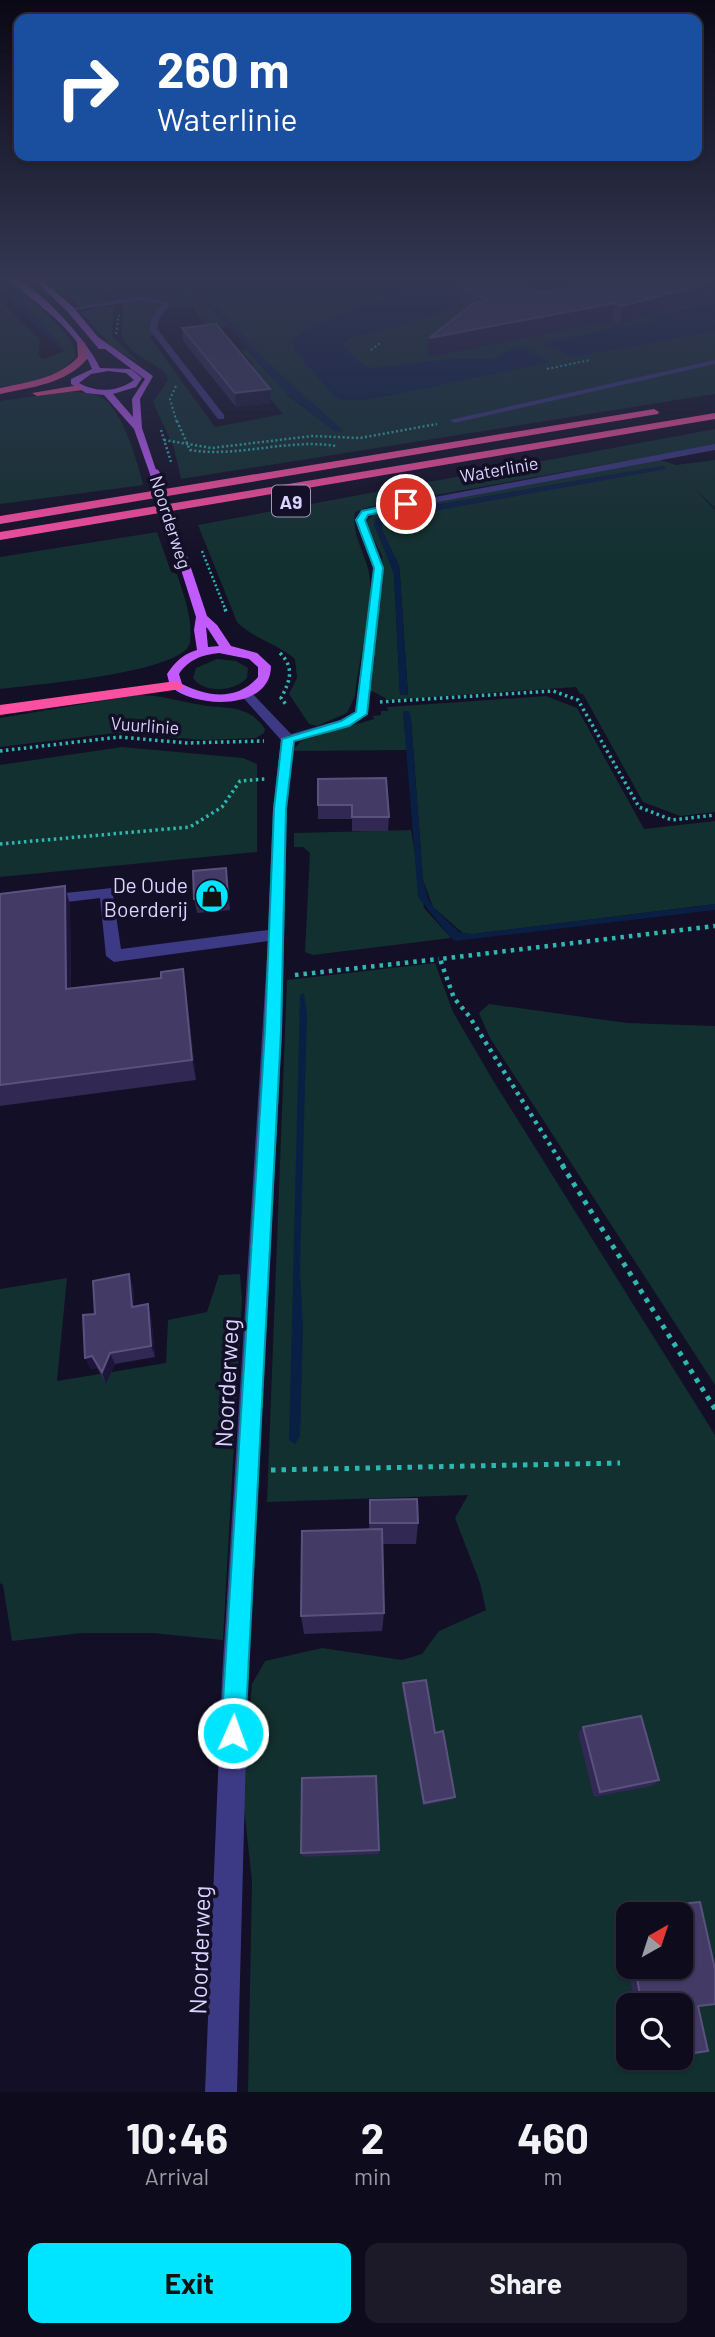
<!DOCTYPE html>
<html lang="en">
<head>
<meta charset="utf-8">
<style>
	:root { --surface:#0e0b1c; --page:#1c1929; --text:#f1f3f6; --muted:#9b9ba3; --line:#2e2b3b; --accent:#00e5ff }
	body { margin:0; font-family:Barlow,sans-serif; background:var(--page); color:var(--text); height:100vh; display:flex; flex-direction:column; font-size:26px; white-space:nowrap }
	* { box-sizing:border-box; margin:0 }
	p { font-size:23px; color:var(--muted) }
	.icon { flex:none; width:38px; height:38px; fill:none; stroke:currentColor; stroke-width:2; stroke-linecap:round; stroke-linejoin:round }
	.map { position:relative; height:2092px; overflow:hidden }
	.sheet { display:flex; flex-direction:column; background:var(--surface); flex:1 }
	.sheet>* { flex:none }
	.guide { position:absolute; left:14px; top:14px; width:688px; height:147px; border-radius:14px; box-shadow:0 2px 5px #0004,0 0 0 2px var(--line); background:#1a4fa0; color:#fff; overflow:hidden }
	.needle { width:46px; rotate:39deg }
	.buttons { position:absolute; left:616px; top:1902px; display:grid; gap:14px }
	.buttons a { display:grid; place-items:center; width:77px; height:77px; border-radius:14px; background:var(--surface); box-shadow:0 2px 5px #0004,0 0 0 2px var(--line); font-size:35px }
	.pin { position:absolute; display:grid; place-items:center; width:60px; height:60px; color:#fff; margin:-30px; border:4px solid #fff; border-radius:50%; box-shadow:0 2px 7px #0007 }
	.me { position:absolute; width:77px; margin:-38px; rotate:2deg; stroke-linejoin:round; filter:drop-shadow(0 0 5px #0008) }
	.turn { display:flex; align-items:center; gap:24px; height:147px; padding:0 28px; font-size:32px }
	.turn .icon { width:91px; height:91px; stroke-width:2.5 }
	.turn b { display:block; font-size:49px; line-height:60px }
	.eta { display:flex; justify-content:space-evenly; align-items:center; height:119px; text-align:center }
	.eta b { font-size:42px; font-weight:700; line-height:49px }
	.action { display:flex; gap:14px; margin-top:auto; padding:14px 28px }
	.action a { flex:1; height:80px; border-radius:14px; background:var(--accent); color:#111; font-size:28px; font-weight:700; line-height:80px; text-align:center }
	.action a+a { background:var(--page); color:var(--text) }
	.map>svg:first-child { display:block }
	.green { fill:#12302f; fill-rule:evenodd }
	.water { fill:#0a1f44 }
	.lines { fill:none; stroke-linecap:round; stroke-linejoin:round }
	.path-far4 { stroke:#2fb8b0; stroke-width:2; stroke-dasharray:2 2.5; stroke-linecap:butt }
	.path-far3 { stroke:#2fb8b0; stroke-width:2.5; stroke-dasharray:2 2.5; stroke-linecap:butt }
	.path-far2 { stroke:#2fb8b0; stroke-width:3.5; stroke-dasharray:2.5 3.5; stroke-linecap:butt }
	.path-far1 { stroke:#2fb8b0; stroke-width:4.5; stroke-dasharray:3.5 5; stroke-linecap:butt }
	.path { stroke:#2fb8b0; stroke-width:5; stroke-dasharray:4.5 6; stroke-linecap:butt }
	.minor { fill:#3d3a85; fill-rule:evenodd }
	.major { fill:#c25bff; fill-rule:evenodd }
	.highway { fill:#ff4fa3; fill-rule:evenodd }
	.major-bridge { stroke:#c25bff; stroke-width:10 }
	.wall { fill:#312854; fill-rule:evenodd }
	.shaded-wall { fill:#1d163a }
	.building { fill:#433a66; stroke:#5a527e; stroke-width:2 }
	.route { fill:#00e5ff; stroke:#0095a6; stroke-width:2 }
	.labels { text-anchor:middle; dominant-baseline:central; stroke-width:7; stroke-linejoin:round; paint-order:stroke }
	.far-street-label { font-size:18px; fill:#d9d4ff; stroke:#130f26 }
	.shield { fill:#130f26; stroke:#9e99be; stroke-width:2 }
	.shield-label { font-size:19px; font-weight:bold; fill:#d9d4ff }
	.poi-label { font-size:21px; fill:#d9d4ff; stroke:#130f26; text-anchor:end }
	.near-street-label { font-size:24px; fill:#d9d4ff; stroke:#130f26 }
</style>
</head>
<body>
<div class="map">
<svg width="715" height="2092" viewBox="0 0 715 2092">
	<rect width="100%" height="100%" fill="#130f26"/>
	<g class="green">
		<path d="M 0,276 C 19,289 76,333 76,356 C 60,380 26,383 0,387 L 0,300 L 40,340 L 38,356 L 43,359 L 65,351 L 34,314 L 0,284 Z"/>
		<path d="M 40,276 L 73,276 L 112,302 L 80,306 L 65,293 L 67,292 L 54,290 Z"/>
		<path d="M 84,276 L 155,276 L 201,300 L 228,326 L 208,329 L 192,307 L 171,308 L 170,301 L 119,296 Z"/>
		<path d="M 164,276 L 715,276 L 715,394 L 181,479 L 174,448 L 153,402 L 168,380 L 167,375 C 155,361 123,354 122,332 C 121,322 124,314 122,303 L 144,300 L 162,303 L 148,324 L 154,335 L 149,336 L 215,427 L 283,414 L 250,374 L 247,367 L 254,365 L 241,351 L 246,349 L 290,397 L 336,432 L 309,401 L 268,363 L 200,293 Z"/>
		<path d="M 102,306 L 114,308 L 112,336 L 137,361 L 153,371 L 113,348 L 81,312 Z"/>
		<path d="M 66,392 C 77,392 94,392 104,399 C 124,415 137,460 143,485 L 0,504 L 0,401 Z"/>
		<path d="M 715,429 L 715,445 L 369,507 L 355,512 C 350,536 369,557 370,581 C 372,615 358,661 355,696 L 347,713 L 317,726 L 309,724 L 289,694 L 297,678 L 295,659 C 277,643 253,639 237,622 L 198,525 Z"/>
		<path d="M 660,460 L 676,465 L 715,460 L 715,508 L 694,488 L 715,510 L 715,812 L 680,816 L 643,802 L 583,694 L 580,694 L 576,687 L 389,700 L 370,690 L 383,568 L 382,556 L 365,522 L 379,510 ZM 663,466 L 657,470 L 383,520 L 381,528 L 399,566 L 400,576 L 408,695 L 400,694 L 394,573 L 374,524 L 389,513 Z"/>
		<path d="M 157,532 L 171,572 L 177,574 C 184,596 193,619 190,642 C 186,673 30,685 0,689 L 0,557 Z"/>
		<path d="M 217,659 L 236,661 L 248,668 L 247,678 C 234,692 205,694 193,678 L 196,668 Z"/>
		<path d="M 137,695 C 159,695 175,700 196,704 C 223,710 247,702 265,729 L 264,733 L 256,738 L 205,740 L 115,733 L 0,747 L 0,718 Z"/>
		<path d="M 546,696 L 577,708 L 644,829 L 715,821 L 715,904 L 465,935 L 433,907 L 423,880 L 411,719 L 403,711 L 407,750 L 292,751 L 301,741 L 374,719 L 373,716 L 381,715 L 381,711 L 388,711 L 387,707 Z"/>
		<path d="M 122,747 L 243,758 L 257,764 L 257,852 L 0,877 L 0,765 Z"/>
		<path d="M 411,830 L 424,908 L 451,938 L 313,955 L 305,952 L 310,853 L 303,847 L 294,847 L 294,833 Z"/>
		<path d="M 435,963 L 453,1012 L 494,1082 L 715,1435 L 715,2092 L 248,2092 L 252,1881 L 242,1790 L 252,1684 L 265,1661 L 322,1648 L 402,1660 L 422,1654 L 439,1631 L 486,1610 L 480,1583 L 455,1518 L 468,1495 L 267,1502 L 287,980 ZM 628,1914 L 681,1914 L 681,1967 L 628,1967 ZM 628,2006 L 681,2006 L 681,2058 L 628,2058 Z"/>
		<path d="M 489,1004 L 627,1023 L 715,1026 L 715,1385 L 490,1038 L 479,1013 Z"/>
		<path d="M 240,1274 L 242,1299 L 223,1640 L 152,1633 L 82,1633 L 12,1641 L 3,1585 L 0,1583 L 0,1289 L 67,1278 L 57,1381 L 166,1363 L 168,1320 L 207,1312 L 219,1275 Z"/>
	</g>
	<g class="water">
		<path d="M 155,276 L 353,276 L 187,286 L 217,307 L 268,363 L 344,431 L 336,432 L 284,391 L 216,313 L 201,300 Z"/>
		<path d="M 669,276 L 715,285 L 715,331 L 573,357 L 543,344 L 611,328 L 651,325 L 656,316 L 704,303 L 703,299 L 571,294 L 468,294 L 460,298 L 464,304 L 462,307 L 349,339 L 342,345 L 364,366 L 374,368 L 446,359 L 492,359 L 515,347 L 523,347 L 551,362 L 367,400 L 341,400 L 334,396 L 299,356 L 291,340 L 307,329 L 408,287 L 444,277 Z"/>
		<path d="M 0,284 L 34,314 L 65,351 L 55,345 L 0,289 Z"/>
		<path d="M 663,466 L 667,469 L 383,520 L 381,528 L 399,566 L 400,576 L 408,695 L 400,695 L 394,573 L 374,524 L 375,519 L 389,513 Z"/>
		<path d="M 403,711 L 409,711 L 411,719 L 423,880 L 428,899 L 433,907 L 459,932 L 474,934 L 715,904 L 715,910 L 455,941 L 451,938 L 418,897 Z"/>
		<path d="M 304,993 L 307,1014 L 300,1269 L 303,1328 L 300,1436 L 295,1444 L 289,1440 L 300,995 Z"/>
	</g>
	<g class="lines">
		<g class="path-far4">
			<path d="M 78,276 L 99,288"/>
			<path d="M 116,334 L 119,315"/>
			<path d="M 371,350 L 380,343"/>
			<path d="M 547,369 L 590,360"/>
			<path d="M 176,386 L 170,399 L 177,423"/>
		</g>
		<g class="path-far3">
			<path d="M 177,421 L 190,450 C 239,458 287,438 336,446"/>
			<path d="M 161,430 L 171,462"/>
			<path d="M 164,440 L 212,448 L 312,436 L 360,438 L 437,424"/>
			<path d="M 202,551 L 226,611"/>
		</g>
		<g class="path-far2">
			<path d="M 225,609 L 227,614"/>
			<path d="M 280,653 C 295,668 290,681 281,698 L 287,706"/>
			<path d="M 380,702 L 553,691 L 578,700 L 639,807 L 672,820 L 715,815"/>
			<path d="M 0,751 L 119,737 L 187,743 L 264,741"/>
			<path d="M 0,844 L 190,827 L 222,807 L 240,781 L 265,779"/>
		</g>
		<g class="path-far1">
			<path d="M 295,975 L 439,959"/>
			<path d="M 564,1167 L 469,1016 L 454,998 L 440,959 L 715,926"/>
		</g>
		<g class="path">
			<path d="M 562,1165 L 715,1409"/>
			<path d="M 271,1470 L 620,1463"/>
		</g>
		<g class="minor">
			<path d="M 141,296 L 171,303 L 159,319 L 157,329 L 224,415 L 224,419 L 218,419 L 149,329 L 151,319 L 162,304 L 141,300 L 70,311 L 66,309 Z"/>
			<path d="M 715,360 L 715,364 L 454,423 L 450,420 Z"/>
			<path d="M 715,444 L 715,450 L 368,515 L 365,520 L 384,568 L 367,714 L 350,726 L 294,741 L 287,809 L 282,1031 L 248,1678 L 237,2092 L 205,2092 L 222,1678 L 268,941 L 114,962 L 106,956 L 100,898 L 0,910 L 0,900 L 112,888 L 121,949 L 268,930 L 273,809 L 281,740 L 240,694 L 250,691 L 291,734 L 340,720 L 355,712 L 374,568 L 355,520 L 361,511 Z"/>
		</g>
		<g class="major">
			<path d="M 4,276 C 31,276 90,343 100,368 L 131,369 L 142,378 L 136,387 L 113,394 L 133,417 L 132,399 L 145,379 L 105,349 L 99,349 L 67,311 L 30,276 L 37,276 L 73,307 L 98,337 L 153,376 L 140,399 L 142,428 L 158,476 L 150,474 L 134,429 L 104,395 L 86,393 L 71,384 L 71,379 L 92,369 C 76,327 36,304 4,276 ZM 108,371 L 126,373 L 134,380 C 118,392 96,393 79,383 L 91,374 Z"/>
			<path d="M 176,535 L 181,538 L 207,616 L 217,625 L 231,646 L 257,653 L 271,666 C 271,711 195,709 170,686 L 167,674 C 175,662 183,654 197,650 L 194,630 L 196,617 L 171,538 ZM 206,627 L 208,629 L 219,646 L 208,647 ZM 219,653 L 249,659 L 258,667 L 258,677 C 237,701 208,697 182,684 L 179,674 C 189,659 202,655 219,653 Z"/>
		</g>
		<g class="highway">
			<path d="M 77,341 L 85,343 L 88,358 C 66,384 32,387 0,394 L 0,388 C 28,382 57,379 78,357 Z"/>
			<path d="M 79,385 L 83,390 L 37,396 L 32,393 Z"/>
			<path d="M 654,409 L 659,412 L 658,414 L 0,524 L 0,516 Z"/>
			<path d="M 715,413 L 715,419 L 0,540 L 0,532 Z"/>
			<path d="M 176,681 L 184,686 L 181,689 L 0,715 L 0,705 Z"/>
		</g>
		<path class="major-bridge" d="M 155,474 L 176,538"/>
	</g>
	<g class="wall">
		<path d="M 708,283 L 704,300 L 620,324 L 612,321 L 428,357 L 468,308 L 461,304 L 462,286 L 548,292 Z"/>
		<path d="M 182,328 L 270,389 L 271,403 L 236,407 L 183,341 Z"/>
		<path d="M 318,779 L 389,817 L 388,831 L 352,831 L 352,819 L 318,819 Z"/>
		<path d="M 226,868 L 230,910 L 197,913 L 194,899 Z"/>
		<path d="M 65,886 L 70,906 L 71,989 L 161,978 L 183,969 L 186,989 L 196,1080 L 0,1106 L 0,894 Z"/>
		<path d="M 129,1274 L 133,1287 L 134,1307 L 151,1316 L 155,1357 L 115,1364 L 106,1384 L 97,1368 L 90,1369 L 95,1314 Z"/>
		<path d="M 370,1500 L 418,1523 L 416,1544 L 382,1544 L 384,1613 L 382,1631 L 304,1634 L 301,1616 L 369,1529 Z"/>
		<path d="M 403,1683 L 435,1733 L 455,1797 L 454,1799 L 423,1806 L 402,1687 Z"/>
		<path d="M 583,1727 L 659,1780 L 652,1786 L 594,1797 L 578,1733 Z"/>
		<path d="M 379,1850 L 378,1854 L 303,1857 L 301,1853 Z"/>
		<path d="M 700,1902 L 715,1969 L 715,2004 L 698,2006 L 708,2051 L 681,2055 L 681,2006 L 635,2006 L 618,1911 L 624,1909 ZM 628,1914 L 681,1914 L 681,1967 L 628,1967 Z"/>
		<path d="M 628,2013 L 628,2058 L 658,2058 L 634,2062 L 626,2060 L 618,2015 Z"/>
	</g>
	<g class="shaded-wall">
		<path d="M 708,283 L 704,300 L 620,324 L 623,306 Z"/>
		<path d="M 615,303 L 612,321 L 428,357 L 429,338 Z"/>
		<path d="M 270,389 L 271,403 L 236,407 L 235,393 Z"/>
		<path d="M 65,886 L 70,906 L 71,1009 L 66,989 Z"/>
		<path d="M 183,969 L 186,989 L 196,1080 L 192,1060 Z"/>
		<path d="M 129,1274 L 133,1287 L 135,1319 L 132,1307 Z"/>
		<path d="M 148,1304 L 151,1316 L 155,1357 L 151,1346 Z"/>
		<path d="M 110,1353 L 115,1364 L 106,1384 L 102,1372 Z"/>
		<path d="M 92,1356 L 97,1368 L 90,1369 L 85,1358 Z"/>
	</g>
	<g class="building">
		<path d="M 643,276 L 707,276 L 708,283 L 623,306 L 615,303 L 429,338 L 474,303 L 487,301 L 462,286 L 508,279 L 536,292 L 548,292 Z"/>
		<path d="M 216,324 L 270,389 L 235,393 L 182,328 Z"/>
		<path d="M 386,778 L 389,817 L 352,817 L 352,805 L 318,805 L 318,779 Z"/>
		<path d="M 226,868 L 228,896 L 194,899 L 193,871 Z"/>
		<path d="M 65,886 L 66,989 L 161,978 L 161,972 L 183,969 L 192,1060 L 0,1085 L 0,894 Z"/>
		<path d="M 129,1274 L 132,1307 L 148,1304 L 151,1346 L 110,1353 L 102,1372 L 92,1356 L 85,1358 L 83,1315 L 95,1314 L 93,1281 Z"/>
		<path d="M 417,1499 L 418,1523 L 370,1523 L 370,1500 Z"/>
		<path d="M 382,1529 L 384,1613 L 301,1616 L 302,1531 Z"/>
		<path d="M 426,1680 L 435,1733 L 443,1731 L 455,1797 L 424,1803 L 403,1683 Z"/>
		<path d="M 641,1716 L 659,1780 L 600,1792 L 583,1727 Z"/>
		<path d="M 376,1776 L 379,1850 L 301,1853 L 302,1778 Z"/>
		<path d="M 700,1902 L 715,1969 L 715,2004 L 698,2006 L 708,2051 L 681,2055 L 681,2006 L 642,2006 L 635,1967 L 681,1967 L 681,1914 L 628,1914 L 628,1930 L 624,1909 Z"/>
		<path d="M 624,2015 L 628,2015 L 628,2035 Z"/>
		<path d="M 633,2058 L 658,2058 L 634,2062 Z"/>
	</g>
	<linearGradient id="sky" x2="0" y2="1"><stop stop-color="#0a0815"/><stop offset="0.49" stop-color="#333752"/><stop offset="1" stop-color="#333752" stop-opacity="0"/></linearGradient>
	<rect width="715" height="569" fill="url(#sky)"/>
	<path class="route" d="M 406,501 L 409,506 L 368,515 L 365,520 L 383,568 L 367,714 L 349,726 L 294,741 L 286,809 L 281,1031 L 245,1733 L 242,1742 L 233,1746 L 224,1742 L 221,1733 L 265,1031 L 274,809 L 282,739 L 341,721 L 356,712 L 374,568 L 356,520 L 362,511 Z"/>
	<defs>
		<g id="shop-disc" transform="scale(1.75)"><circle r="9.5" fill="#00e5ff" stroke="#130f26"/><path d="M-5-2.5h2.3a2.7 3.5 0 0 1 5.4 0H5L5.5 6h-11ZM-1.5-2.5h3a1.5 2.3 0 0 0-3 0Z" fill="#111"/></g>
	</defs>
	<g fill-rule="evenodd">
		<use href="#shop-disc" x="212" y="896"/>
	</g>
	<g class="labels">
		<g class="far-street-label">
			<text transform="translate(499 469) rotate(-10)">Waterlinie</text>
			<text transform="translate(171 522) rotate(72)">Noorderweg</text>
			<text transform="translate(145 725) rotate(4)">Vuurlinie</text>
		</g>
		<rect class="shield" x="272" y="485.5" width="38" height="31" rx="5"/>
		<g class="shield-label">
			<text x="291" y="501">A9</text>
		</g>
		<g class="poi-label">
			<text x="188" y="884">De Oude<tspan x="188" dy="24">Boerderij</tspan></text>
		</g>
		<g class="near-street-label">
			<text transform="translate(226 1383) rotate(-87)">Noorderweg</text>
			<text transform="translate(199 1950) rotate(-88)">Noorderweg</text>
		</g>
	</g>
</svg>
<div class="buttons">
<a><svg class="needle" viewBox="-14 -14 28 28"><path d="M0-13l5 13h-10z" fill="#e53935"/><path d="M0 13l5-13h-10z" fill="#9b9ba3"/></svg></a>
<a><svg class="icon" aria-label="search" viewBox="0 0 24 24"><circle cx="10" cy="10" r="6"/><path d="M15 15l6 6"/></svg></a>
</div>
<div class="pin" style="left:406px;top:504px;background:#d93025"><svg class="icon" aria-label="arrive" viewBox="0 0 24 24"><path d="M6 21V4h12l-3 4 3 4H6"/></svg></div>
<svg class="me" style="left:233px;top:1733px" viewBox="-20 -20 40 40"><circle r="17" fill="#00e5ff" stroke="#fff" stroke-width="3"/><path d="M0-11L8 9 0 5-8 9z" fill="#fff"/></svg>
<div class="guide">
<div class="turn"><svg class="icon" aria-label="right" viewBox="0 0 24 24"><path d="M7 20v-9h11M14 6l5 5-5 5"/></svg><div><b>260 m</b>Waterlinie</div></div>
</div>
</div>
<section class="sheet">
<div class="eta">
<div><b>10:46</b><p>Arrival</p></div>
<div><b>2</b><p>min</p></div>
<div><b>460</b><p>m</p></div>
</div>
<div class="action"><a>Exit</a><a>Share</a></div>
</section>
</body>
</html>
